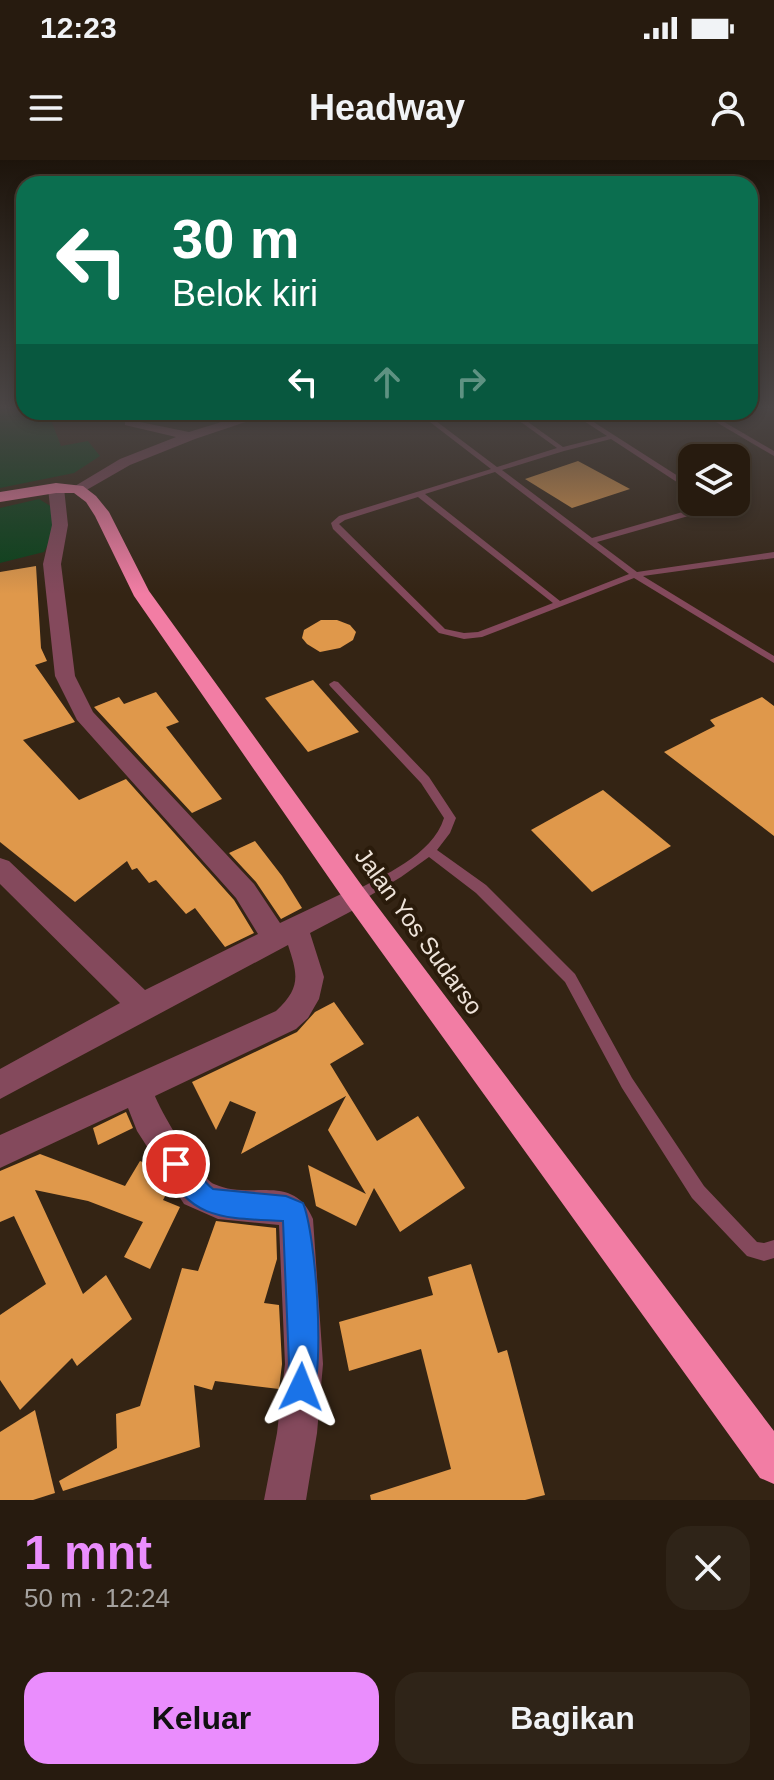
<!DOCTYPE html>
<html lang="id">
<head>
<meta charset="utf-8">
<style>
	:root { --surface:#271b0f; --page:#2f2418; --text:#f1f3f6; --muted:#a4a19e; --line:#43392f; --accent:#ea8dfd }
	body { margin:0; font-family:Helvetica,sans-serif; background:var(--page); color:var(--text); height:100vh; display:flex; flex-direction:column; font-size:30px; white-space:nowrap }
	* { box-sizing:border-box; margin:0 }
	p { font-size:26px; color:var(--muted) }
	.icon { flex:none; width:44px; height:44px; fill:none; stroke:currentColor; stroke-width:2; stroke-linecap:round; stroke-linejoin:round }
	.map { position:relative; height:1340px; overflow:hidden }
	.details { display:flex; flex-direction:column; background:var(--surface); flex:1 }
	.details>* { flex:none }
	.guide { position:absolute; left:16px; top:16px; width:742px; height:244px; border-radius:24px; box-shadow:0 4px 12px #0003,0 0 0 2px var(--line); background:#0b6e4f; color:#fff; overflow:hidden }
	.tools { position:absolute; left:678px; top:284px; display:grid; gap:16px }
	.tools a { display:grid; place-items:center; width:72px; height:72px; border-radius:16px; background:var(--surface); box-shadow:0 4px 12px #0003,0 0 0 2px var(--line); font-size:40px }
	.pin { position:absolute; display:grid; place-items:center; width:68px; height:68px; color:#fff; margin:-34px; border:4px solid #fff; border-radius:50%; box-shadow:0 2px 8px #0007 }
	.me { position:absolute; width:88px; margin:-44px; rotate:2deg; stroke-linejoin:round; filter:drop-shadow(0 0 6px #0008) }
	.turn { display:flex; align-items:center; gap:28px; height:168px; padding:0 24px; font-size:36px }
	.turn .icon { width:104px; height:104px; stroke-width:2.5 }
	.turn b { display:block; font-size:56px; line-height:68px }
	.lanes { display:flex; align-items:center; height:76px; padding:0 24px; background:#0003; justify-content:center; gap:40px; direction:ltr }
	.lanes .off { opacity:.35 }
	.round { display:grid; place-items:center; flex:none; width:84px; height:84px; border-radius:24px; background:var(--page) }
	.headline { display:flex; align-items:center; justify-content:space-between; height:136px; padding:0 24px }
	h1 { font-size:48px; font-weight:600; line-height:60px; color:var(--accent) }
	.primary-button { display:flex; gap:16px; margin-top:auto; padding:16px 24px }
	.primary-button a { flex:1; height:92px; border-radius:24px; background:var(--accent); color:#111; font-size:32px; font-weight:600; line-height:92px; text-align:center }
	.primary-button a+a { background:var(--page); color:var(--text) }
	.status { display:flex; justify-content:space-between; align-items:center; height:56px; padding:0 40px; background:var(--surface); direction:ltr }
	.status svg { height:22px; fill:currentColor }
	header { display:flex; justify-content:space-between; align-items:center; height:104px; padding:0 24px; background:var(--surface); font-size:36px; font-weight:600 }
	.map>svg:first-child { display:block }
	.green { fill:#084219 }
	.building { fill:#df984b }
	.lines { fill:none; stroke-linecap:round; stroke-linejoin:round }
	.lane { fill:#84495c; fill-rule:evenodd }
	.street { fill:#84495c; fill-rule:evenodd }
	.highway { fill:#f27da4; fill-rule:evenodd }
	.route { fill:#1a73e8; stroke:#114b97; stroke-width:2 }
	.labels { text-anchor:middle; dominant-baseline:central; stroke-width:8; stroke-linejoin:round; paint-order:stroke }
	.street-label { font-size:24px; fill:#eee3d9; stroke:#2a1b0b }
</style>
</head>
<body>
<div class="status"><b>12:23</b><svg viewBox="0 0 49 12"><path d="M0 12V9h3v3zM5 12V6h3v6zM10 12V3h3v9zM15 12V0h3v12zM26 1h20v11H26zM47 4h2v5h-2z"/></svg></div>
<header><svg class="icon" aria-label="menu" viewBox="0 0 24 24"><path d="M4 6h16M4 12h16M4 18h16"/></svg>Headway<svg class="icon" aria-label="person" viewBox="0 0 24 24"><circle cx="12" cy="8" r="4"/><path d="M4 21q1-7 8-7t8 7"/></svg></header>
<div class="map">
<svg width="774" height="1340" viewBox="0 0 774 1340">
	<rect width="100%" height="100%" fill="#342414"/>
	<g class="green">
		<path d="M 0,247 L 20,247 L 33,257 L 49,255 L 61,286 L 88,281 L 100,296 L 74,313 L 0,328 Z"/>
		<path d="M 39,339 L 52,347 L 54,373 L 44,392 L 0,403 L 0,348 Z"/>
	</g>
	<g class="building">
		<path d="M 578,301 L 630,329 L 572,348 L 525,319 Z"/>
		<path d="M 36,406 L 41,488 L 47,501 L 35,505 L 75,562 L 23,580 L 79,640 L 126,619 L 234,740 L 254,773 L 225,787 L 195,748 L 186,754 L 156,720 L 149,723 L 137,708 L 132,710 L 127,701 L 75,742 L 0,682 L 0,412 Z"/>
		<path d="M 321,460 L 337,460 L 350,465 L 356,472 L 353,480 L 340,488 L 320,492 L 307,484 L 302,478 L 304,470 Z"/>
		<path d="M 313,520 L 359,572 L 308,592 L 265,538 Z"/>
		<path d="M 156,532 L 179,562 L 166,567 L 222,639 L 192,653 L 94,547 L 119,537 L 124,544 Z"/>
		<path d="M 762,537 L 774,546 L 774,676 L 664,592 L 715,566 L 710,560 Z"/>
		<path d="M 603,630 L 671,686 L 592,732 L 531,670 Z"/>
		<path d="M 255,681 L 282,716 L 302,748 L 281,759 L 256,722 L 229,693 Z"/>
		<path d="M 334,842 L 364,884 L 330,904 L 377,981 L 418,956 L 465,1028 L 400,1072 L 374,1028 L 356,1066 L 316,1046 L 308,1005 L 366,1034 L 328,970 L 346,936 L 241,994 L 256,952 L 230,941 L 216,970 L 192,922 L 297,872 L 315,852 Z"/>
		<path d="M 126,952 L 133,968 L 98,985 L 93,968 Z"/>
		<path d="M 40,994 L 125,1026 L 140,1001 L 157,1008 L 170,1027 L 163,1040 L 180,1047 L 150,1109 L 124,1097 L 143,1062 L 88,1041 L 35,1030 L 83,1134 L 106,1115 L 132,1159 L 77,1206 L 72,1198 L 20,1250 L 0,1220 L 0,1155 L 46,1124 L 14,1056 L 0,1062 L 0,1011 Z"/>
		<path d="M 216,1061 L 276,1068 L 277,1099 L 264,1143 L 279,1145 L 282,1204 L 279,1229 L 215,1221 L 212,1230 L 194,1225 L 200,1287 L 63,1331 L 59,1321 L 117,1288 L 116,1254 L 140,1246 L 182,1108 L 198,1111 Z"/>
		<path d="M 471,1104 L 498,1193 L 507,1190 L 545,1335 L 525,1340 L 371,1340 L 370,1335 L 451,1309 L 421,1189 L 349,1211 L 339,1162 L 433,1135 L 428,1117 Z"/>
		<path d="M 35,1250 L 55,1333 L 33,1340 L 0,1340 L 0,1272 Z"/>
	</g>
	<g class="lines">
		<g class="lane">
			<path d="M 417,252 L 424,252 L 497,307 L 557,288 L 507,252 L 514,252 L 563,287 L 607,276 L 570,252 L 578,252 L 692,325 L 692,330 L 689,330 L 611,279 L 564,291 L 502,310 L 592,378 L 693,349 L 702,346 L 703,342 L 711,342 L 708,349 L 699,353 L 597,382 L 637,412 L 774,392 L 774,398 L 643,416 L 774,496 L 774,503 L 634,418 L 482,477 L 464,479 L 439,473 L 333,369 L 331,363 L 339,356 L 491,309 ZM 495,312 L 629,414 L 560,441 L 425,334 ZM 418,337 L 553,443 L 478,472 L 464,473 L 445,469 L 339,364 L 345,360 Z"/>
			<path d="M 699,252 L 707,252 L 774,291 L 774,296 Z"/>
			<path d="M 334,521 L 338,522 L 429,617 L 454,655 L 456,658 L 450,673 L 437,690 L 486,725 L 575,814 L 632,918 L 704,1026 L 757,1082 L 764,1083 L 774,1080 L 774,1098 L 764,1101 L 747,1096 L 692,1038 L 622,928 L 565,822 L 476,733 L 429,697 L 401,717 L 361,741 L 356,742 L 351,741 L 350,737 L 351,733 C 383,715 432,696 444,658 L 421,623 L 330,526 L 329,524 Z"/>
		</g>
		<g class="street">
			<path d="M 254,252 L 275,252 L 195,279 L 130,305 L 83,332 L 73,332 L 70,329 L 120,299 L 176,277 L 125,265 L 125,259 L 189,272 Z"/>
			<path d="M 56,323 L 64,328 L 68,365 L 61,404 L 75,516 L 93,552 L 254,724 L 280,763 L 356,727 L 365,730 L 369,737 L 365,744 L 310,773 L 324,817 L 319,839 L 308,858 L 296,869 L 155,936 C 161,952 199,1017 214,1024 C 251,1041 293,1012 313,1059 L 323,1204 L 317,1273 L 306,1340 L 264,1340 L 277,1273 L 285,1204 L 279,1065 L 218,1059 L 184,1044 L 137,971 L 128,948 L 0,1008 L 0,975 L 276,851 C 301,828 298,815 288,785 L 0,939 L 0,909 L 120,843 L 0,724 L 0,698 L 9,701 L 145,830 L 258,774 L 236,738 L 77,560 L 55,516 L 43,404 L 52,365 L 48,328 Z"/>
		</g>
		<path class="highway" d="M 56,323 L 83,326 L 96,336 L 109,352 L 149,431 L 365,730 L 774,1271 L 774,1324 L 760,1318 L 347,744 L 134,436 L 95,356 L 86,342 L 74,333 L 56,333 L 0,342 L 0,332 Z"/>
	</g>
	<linearGradient id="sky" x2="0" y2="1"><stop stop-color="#1d140b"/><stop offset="0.57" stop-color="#4a4545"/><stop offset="1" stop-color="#4a4545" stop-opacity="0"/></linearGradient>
	<rect width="774" height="434" fill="url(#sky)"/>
	<path class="route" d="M 176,991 C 193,998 198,1018 213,1029 L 286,1036 L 303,1043 C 316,1075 325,1206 312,1237 L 301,1242 L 291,1237 L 287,1227 L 289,1204 L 283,1061 C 229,1058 188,1062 164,1004 L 167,995 Z"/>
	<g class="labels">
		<g class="street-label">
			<text transform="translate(419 771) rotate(54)">Jalan Yos Sudarso</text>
		</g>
	</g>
</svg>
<div class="tools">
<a><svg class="icon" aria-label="layers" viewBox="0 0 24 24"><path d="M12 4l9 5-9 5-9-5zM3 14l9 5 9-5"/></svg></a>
</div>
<div class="pin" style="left:176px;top:1004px;background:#d93025"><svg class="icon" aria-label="arrive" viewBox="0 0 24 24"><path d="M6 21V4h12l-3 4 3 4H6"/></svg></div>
<svg class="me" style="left:301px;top:1227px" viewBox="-20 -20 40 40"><path d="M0-17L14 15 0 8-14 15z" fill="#1a73e8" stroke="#fff" stroke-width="4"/></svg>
<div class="guide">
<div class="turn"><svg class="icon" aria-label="left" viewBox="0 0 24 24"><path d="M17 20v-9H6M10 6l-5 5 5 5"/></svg><div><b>30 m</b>Belok kiri</div></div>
<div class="lanes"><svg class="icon" aria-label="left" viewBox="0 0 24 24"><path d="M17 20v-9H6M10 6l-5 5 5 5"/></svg><svg class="icon off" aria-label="ahead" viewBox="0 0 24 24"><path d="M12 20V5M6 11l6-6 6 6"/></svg><svg class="icon off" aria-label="right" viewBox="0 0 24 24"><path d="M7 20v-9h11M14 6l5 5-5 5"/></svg></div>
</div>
</div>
<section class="details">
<div class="headline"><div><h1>1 mnt</h1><p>50 m · 12:24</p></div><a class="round"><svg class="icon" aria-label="close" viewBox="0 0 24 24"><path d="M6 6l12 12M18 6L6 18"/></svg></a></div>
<div class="primary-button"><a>Keluar</a><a>Bagikan</a></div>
</section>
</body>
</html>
